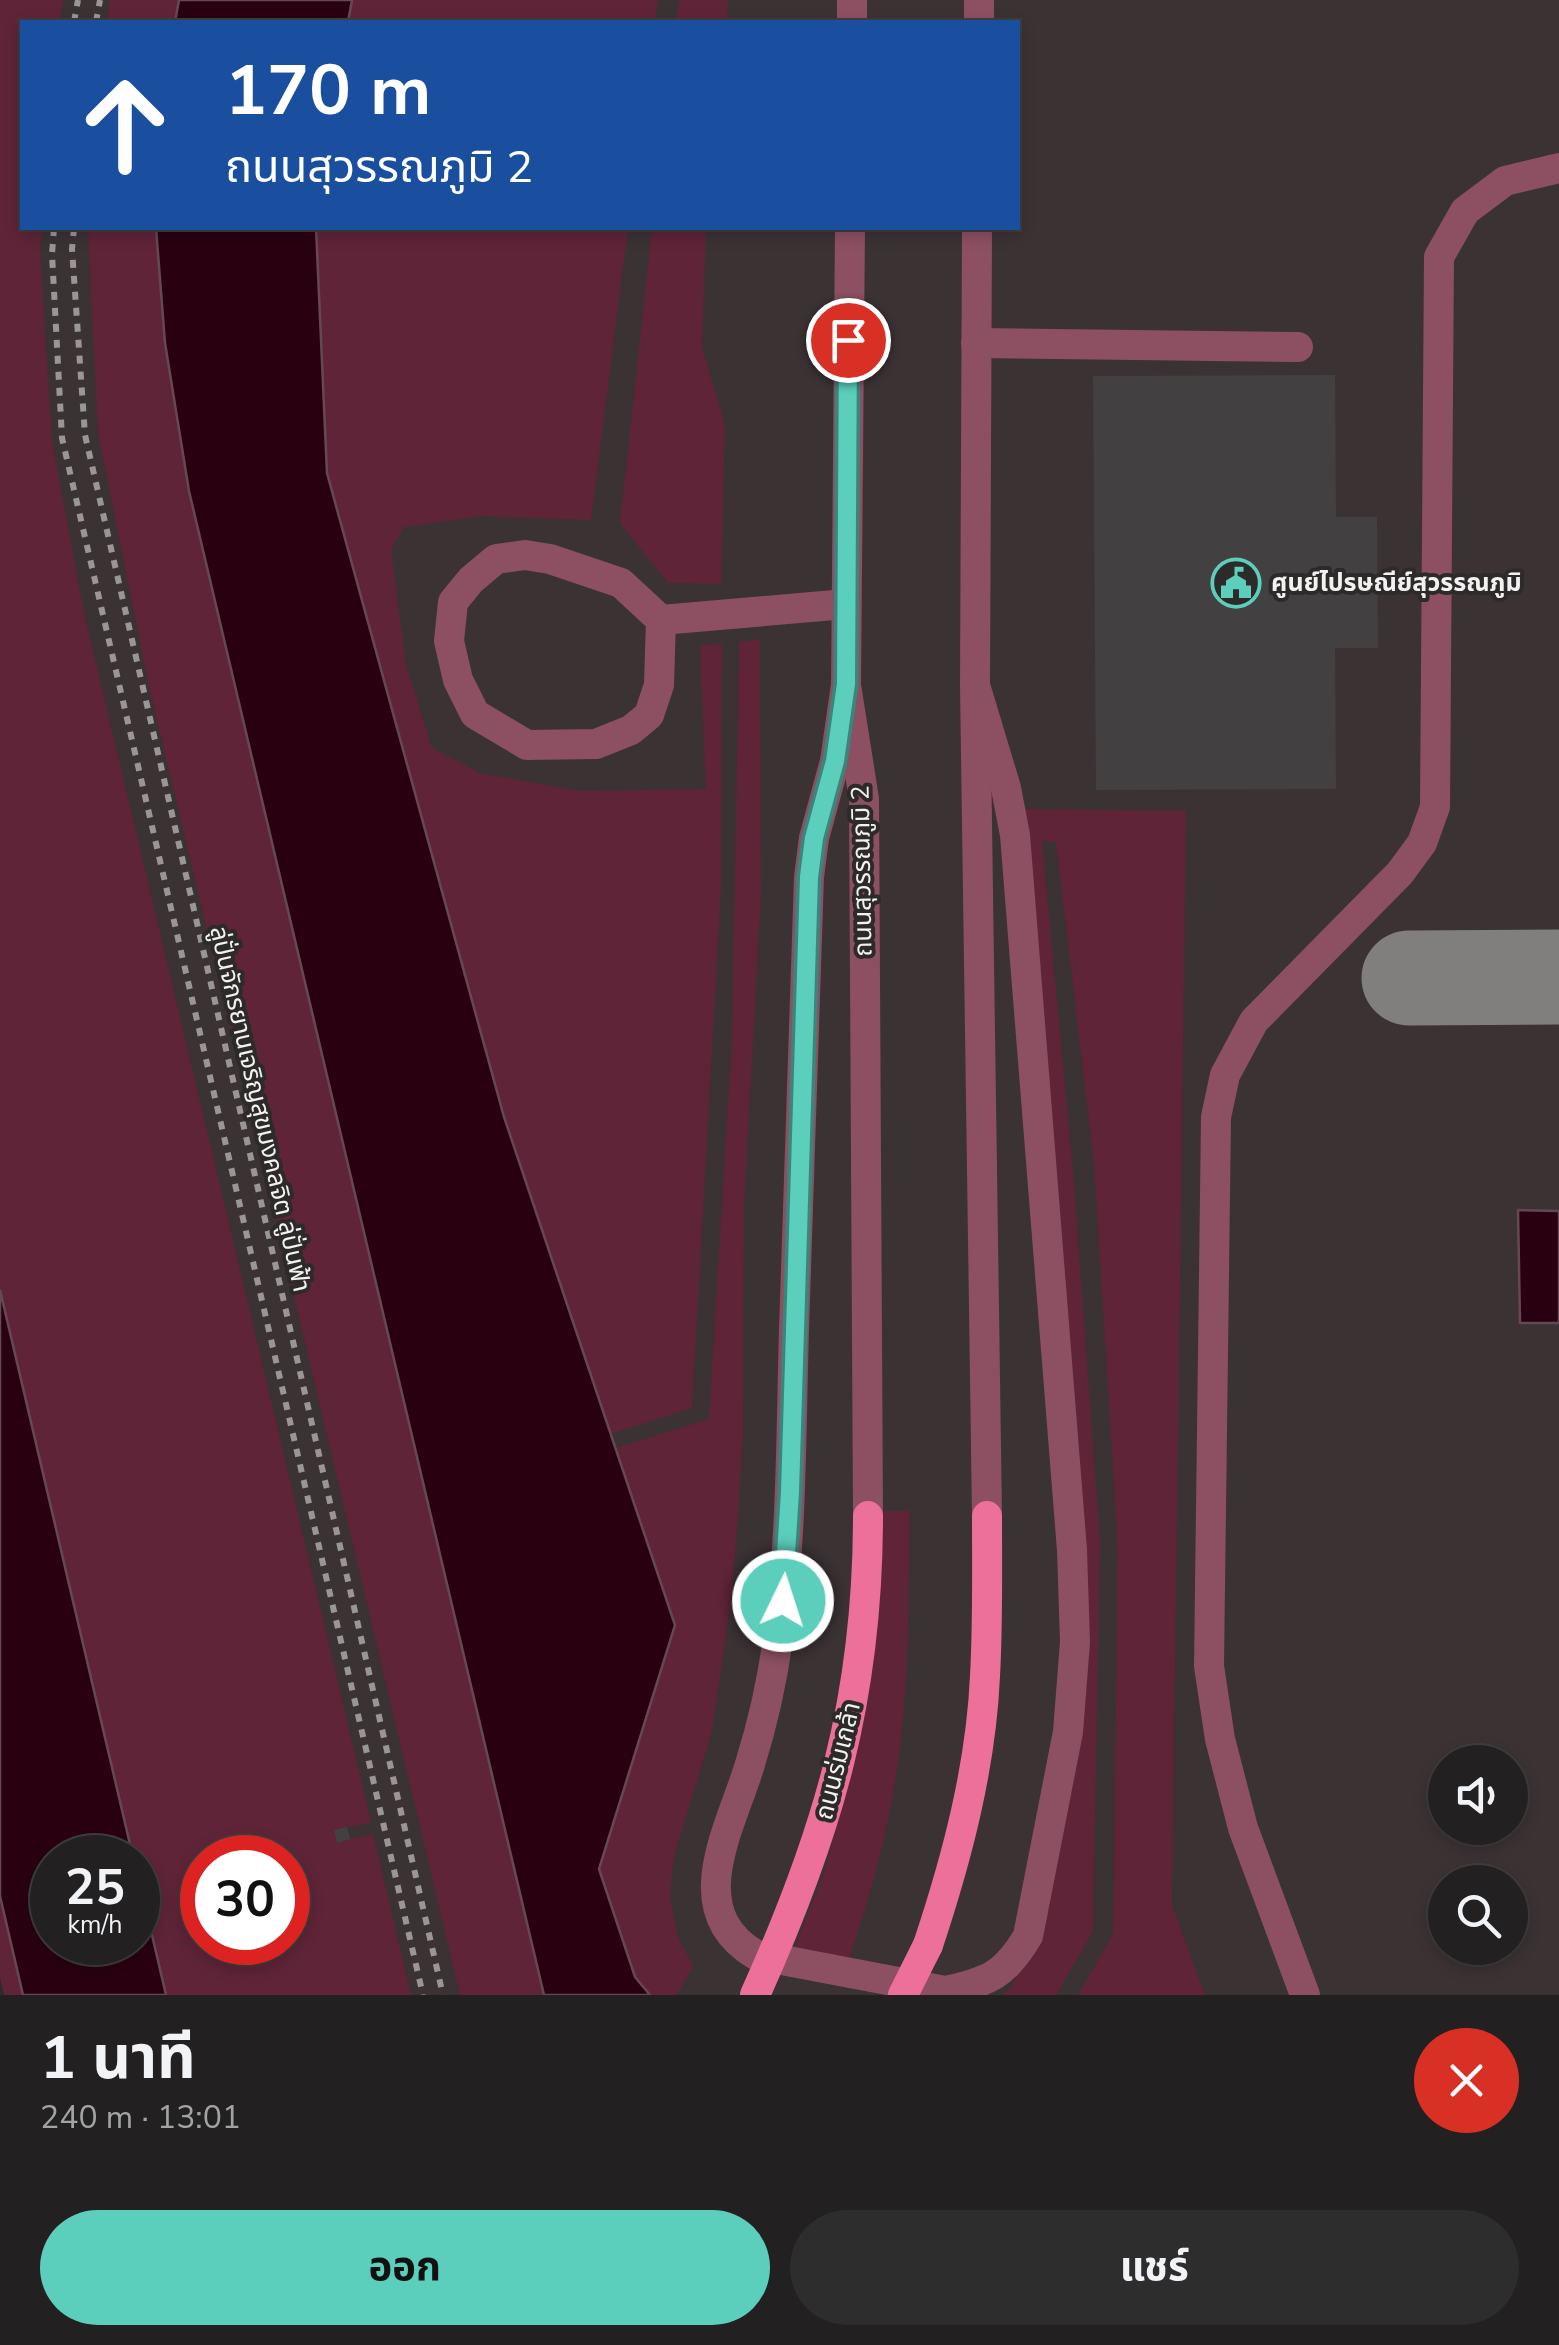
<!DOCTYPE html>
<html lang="th">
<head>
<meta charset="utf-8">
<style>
	:root { --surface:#222020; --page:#2e2d2d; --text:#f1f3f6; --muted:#a2a3a5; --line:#3f3e3e; --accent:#5bcebc }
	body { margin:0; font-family:"Nunito Sans","Noto Sans Thai",sans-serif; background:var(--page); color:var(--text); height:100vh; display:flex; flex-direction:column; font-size:38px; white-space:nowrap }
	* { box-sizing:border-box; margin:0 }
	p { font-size:32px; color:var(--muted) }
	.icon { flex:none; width:55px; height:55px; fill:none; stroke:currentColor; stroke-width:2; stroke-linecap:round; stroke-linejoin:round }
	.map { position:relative; height:1995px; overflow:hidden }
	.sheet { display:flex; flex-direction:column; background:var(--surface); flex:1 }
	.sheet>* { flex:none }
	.top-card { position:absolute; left:20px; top:20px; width:1000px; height:210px; border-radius:0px; box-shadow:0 5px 15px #0003,0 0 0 2px var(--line); background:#1a4fa0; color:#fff; overflow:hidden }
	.tools { position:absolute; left:1428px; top:1745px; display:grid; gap:20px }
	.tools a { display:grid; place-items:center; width:100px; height:100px; border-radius:50%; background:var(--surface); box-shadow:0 5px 15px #0003,0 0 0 2px var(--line); font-size:50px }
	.speed { position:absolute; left:30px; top:1835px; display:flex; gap:20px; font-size:50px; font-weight:700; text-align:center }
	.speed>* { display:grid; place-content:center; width:130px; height:130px; border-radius:50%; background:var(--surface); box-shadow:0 5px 15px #0003,0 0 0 2px var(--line); line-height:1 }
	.speed small { font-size:25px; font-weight:400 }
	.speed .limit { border:15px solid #d22; background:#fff; color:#111 }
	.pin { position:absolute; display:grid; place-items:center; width:85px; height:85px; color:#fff; margin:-42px; border:5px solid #fff; border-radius:50%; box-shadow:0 2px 10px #0007 }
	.me { position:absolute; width:110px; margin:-55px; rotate:4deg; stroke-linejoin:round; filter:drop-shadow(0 0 8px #0008) }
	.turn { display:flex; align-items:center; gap:35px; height:210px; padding:0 40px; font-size:45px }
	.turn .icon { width:130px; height:130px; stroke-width:2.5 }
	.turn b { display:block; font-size:70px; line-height:85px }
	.round { display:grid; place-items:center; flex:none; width:105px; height:105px; border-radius:52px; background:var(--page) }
	.summary { display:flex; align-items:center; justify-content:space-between; height:170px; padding:0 40px }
	h1 { font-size:60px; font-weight:700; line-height:75px }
	.primary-button { display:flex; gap:20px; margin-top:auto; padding:20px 40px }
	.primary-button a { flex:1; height:115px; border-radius:60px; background:var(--accent); color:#111; font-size:40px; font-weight:700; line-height:115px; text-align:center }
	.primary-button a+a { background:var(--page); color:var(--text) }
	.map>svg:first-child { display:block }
	.built { fill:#3b3234; fill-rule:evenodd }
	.green { fill:#5f2438; fill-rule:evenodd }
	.water { fill:#290010; stroke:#664854; stroke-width:2.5 }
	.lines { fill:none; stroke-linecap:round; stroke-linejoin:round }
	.taxiway { stroke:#817e7e; stroke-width:95 }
	.building { fill:#434041 }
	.path { stroke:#999696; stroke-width:6; stroke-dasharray:8 8; stroke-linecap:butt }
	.minor { stroke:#8c5062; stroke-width:30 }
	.major { stroke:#ec7099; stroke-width:30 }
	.major-bridge { stroke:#ec7099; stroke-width:30 }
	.route-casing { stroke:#3b867a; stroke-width:25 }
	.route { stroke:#5bcebc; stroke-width:18 }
	.labels { text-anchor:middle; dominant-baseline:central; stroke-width:8; stroke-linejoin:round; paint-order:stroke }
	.poi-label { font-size:25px; font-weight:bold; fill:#f3f1f1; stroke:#2d2a2a; text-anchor:start }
	.street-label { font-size:25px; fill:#f3f1f1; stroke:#2d2a2a }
</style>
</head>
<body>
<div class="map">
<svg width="1559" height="1995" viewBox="0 0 1559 1995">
	<rect width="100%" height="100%" fill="#2d2a2a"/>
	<path class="built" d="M 0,0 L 1559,0 L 1559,1995 L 270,1995 L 288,1942 L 288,1858 L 0,859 ZM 22,22 L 1018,22 L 1018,228 L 22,228 ZM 1445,1762 L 1510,1762 L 1510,1828 L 1445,1828 ZM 1445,1882 L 1510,1882 L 1510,1948 L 1445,1948 Z"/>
	<g class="green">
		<path d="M 0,0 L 63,0 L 60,22 L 22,22 L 22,228 L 42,228 L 40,252 L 52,441 L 84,613 L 371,1822 L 335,1830 L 336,1842 L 373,1834 L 411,1995 L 166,1995 L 138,1875 L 138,1858 L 133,1857 L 0,1290 ZM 202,1858 L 288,1858 L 288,1942 L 202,1942 Z"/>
		<path d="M 110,0 L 179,0 L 175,22 L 107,22 Z"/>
		<path d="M 352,0 L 658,0 L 654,22 L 348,22 Z"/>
		<path d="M 679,0 L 728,0 L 727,22 L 676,22 Z"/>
		<path d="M 88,228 L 156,228 L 165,343 L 189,491 L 544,1995 L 460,1995 L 149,686 L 98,433 Z"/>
		<path d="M 316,228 L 628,228 L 591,520 L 482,516 L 404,527 L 391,550 L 406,665 L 432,748 L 480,773 L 579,791 L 706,789 L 700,645 L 722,644 L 721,889 L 692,1408 L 611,1434 L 504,1117 L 327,473 Z"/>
		<path d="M 652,228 L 706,228 L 702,347 L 725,425 L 721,584 L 668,583 L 620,523 Z"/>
		<path d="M 760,639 L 761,896 L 744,1204 L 743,1438 L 733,1585 L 712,1731 L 674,1856 L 670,1898 L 678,1937 L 693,1966 L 677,1995 L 650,1995 L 635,1977 L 599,1869 L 675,1625 L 616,1448 L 709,1419 L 732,1038 L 739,642 Z"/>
		<path d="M 1025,809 L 1186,811 L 1172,1905 L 1205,1995 L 1078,1995 L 1113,1934 L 1118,1549 L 1094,1163 L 1056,842 L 1042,841 L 1073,1172 L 1100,1540 L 1093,1931 L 1056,1995 L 1002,1995 L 1010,1988 L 1037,1935 L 1075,1732 Z"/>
		<path d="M 880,1511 L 910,1511 C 908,1604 910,1697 894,1788 C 884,1849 866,1909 846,1967 L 792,1955 L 824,1873 L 854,1763 Z"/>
		<path d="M 0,1896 L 23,1995 L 4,1995 L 0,1978 Z"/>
	</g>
	<g class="water">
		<path d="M 179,0 L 352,0 L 348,22 L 175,22 Z"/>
		<path d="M 156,228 L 316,228 L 327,473 L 504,1117 L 675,1625 L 599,1869 L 635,1977 L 650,1995 L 544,1995 L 189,491 L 165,343 Z"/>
		<path d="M 1518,1210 L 1559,1211 L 1559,1323 L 1520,1323 Z"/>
		<path d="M 0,1290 L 133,1857 L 52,1858 L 52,1942 L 138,1942 L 138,1875 L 166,1995 L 23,1995 L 0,1896 Z"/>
	</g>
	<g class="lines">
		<path class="taxiway" d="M 1409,978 L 1559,977"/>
	</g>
	<g class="building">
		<path d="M 1335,375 L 1336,517 L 1377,517 L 1378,648 L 1335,648 L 1336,789 L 1096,790 L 1093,376 Z"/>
		<path d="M 347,1827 L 350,1839 L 337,1843 L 334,1830 Z"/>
	</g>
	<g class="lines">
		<g class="path">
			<path d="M 74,22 L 78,0"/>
			<path d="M 96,22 L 100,0"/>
			<path d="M 54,228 L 52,254 L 62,438 L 423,1995"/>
			<path d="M 74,228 L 72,249 L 85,435 L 443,1995"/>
		</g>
		<g class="minor">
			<path d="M 852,22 L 852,0"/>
			<path d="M 979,22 L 979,0"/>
			<path d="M 850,228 L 846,685 L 864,799 L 868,1516"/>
			<path d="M 977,228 L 975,685 L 987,1516"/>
			<path d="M 976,343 L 1298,347"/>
			<path d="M 661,620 L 621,583 L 550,559 L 525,555 L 496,559 L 471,580 L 453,602 L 449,641 L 458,680 L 475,714 L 527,745 L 596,744 L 631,730 L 649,715 L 659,685 L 661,620 L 846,604"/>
			<path d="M 846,685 L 835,761 L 814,838 L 809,877 C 804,1028 799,1179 794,1330 C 791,1433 792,1537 778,1639 C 772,1681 763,1723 750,1764 C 732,1826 680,1910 756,1955 L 945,1991 C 988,1982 1005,1975 1028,1936 L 1068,1732 L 1075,1642 L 1072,1550 L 1015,835 L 1006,788 L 975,685"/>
			<path d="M 1305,1995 L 1243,1828 L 1220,1739 L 1209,1666 L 1216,1117 L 1225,1075 L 1254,1021 L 1400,873 L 1422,843 L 1435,807 L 1439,257 L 1465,211 L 1505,181 L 1559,168"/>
		</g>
		<path class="major" d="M 928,1945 C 957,1858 981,1767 985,1676 C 988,1623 987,1569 987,1516"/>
		<g class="major-bridge">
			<path d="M 755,1995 C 829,1831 868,1697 868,1516"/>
			<path d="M 903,1995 L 928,1945"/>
		</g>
	</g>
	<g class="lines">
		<g class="route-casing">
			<path id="route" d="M 783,1601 L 790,1492 L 809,877 L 814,838 L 835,761 L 846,684 L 848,340"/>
		</g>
		<use href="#route" class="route"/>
	</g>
	<defs>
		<g id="civic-ring" transform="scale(2.5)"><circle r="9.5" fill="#2d2a2a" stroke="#5bcebc" stroke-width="1.5"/><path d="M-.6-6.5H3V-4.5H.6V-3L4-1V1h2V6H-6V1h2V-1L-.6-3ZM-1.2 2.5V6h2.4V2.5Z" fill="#5bcebc"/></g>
	</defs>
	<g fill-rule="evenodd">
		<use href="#civic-ring" x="1236" y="583"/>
	</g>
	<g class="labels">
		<g class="poi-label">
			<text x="1271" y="583">ศูนย์ไปรษณีย์สุวรรณภูมิ</text>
		</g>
		<g class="street-label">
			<text transform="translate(862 871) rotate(-91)">ถนนสุวรรณภูมิ 2</text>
			<text transform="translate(260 1109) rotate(77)">ลู่ปั่นจักรยานเจริญสุขมงคลจิต ลู่ปั่นฟ้า</text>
			<text transform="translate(838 1761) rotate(-76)">ถนนร่มเกล้า</text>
		</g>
	</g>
</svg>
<div class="tools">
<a><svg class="icon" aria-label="sound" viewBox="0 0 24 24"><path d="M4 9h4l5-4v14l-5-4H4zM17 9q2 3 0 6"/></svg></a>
<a><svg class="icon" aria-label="search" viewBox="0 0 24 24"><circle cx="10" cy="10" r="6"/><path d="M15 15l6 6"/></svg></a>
</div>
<div class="speed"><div>25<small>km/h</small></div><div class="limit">30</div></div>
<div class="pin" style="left:848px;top:340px;background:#d93025"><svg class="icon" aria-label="arrive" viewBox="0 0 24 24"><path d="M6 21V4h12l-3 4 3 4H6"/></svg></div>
<svg class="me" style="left:783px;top:1601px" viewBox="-20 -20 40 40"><circle r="17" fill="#5bcebc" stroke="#fff" stroke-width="3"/><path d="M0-11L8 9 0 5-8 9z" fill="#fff"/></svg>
<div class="top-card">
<div class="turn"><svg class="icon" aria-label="ahead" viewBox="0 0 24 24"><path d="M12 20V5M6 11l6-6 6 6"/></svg><div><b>170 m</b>ถนนสุวรรณภูมิ 2</div></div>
</div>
</div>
<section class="sheet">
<div class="summary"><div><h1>1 นาที</h1><p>240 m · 13:01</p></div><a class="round" style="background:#d93025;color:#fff"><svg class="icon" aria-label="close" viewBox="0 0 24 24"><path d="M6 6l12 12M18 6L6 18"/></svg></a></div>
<div class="primary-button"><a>ออก</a><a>แชร์</a></div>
</section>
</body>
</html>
